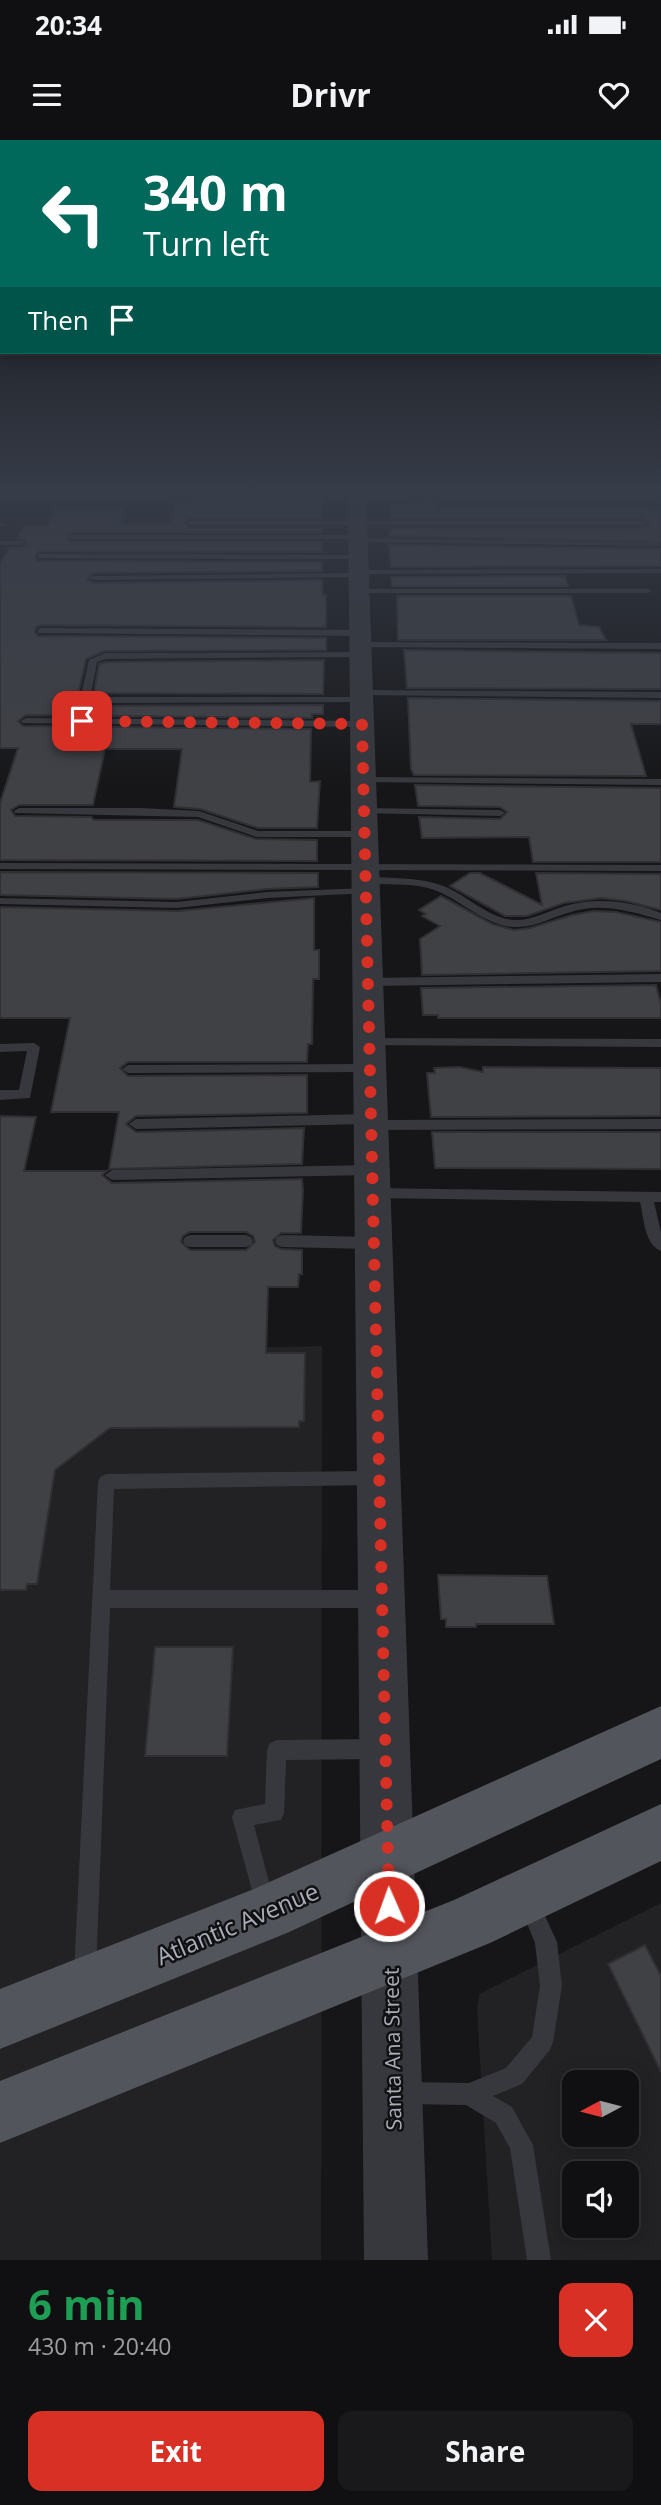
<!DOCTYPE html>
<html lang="en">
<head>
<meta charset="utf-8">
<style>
	:root { --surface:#101012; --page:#19191b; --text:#f1f3f6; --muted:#9c9d9f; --line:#303032; --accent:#d93025 }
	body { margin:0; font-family:"Open Sans",sans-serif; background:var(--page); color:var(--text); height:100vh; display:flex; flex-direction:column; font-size:26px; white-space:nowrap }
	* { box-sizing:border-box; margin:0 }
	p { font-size:23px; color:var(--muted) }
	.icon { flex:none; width:38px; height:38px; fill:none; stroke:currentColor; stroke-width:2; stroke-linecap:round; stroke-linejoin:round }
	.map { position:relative; height:2120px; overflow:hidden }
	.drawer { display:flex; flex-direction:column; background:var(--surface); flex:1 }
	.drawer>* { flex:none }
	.top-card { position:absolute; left:0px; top:0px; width:662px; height:214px; box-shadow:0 4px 18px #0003,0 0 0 2px var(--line); background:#00695c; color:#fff; overflow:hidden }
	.needle { width:46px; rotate:263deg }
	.fabs { position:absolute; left:562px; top:1930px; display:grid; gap:14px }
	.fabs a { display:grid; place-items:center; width:77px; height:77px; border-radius:14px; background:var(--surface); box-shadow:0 4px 18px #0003,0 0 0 2px var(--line); font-size:35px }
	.pin { position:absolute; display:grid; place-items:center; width:60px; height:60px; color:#fff; margin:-30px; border-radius:14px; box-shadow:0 4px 10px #0006 }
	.me { position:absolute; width:77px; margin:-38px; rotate:358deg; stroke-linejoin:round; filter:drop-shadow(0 0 5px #0008) }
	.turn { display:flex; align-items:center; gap:24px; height:147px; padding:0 28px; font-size:32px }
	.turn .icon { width:91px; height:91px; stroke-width:2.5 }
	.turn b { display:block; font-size:49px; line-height:60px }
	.then { display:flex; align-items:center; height:66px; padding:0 28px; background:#0003; gap:14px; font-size:26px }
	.round { display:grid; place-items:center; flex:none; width:74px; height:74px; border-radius:14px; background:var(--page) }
	.head { display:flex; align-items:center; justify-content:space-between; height:119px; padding:0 28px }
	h1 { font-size:42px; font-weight:700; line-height:52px; color:#1e9e55 }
	.button { display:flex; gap:14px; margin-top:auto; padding:14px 28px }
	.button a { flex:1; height:80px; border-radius:14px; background:var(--accent); color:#fff; font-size:28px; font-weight:700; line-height:80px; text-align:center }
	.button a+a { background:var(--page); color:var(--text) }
	.status { display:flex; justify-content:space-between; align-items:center; height:49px; padding:0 35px; background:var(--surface); direction:ltr }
	.status svg { height:19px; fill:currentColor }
	header { display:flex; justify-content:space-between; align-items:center; height:91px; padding:0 28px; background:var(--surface); font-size:32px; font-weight:700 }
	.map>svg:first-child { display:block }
	.built { fill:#222225; fill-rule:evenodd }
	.building { fill:#404145; stroke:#303034; stroke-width:2; fill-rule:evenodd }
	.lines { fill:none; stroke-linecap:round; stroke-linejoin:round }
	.service { fill:#37383d; fill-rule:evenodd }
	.tertiary { fill:#37383d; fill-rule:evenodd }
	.primary { fill:#53555c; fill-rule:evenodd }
	.route { stroke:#d93025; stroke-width:12; stroke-dasharray:0 21.6 }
	.labels { text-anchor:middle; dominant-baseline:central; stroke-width:5; stroke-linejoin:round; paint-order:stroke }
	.street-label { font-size:21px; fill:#a8adb8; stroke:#111113 }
	.near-street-label { font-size:24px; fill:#a8adb8; stroke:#111113 }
</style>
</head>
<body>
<div class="status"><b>20:34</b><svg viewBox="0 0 49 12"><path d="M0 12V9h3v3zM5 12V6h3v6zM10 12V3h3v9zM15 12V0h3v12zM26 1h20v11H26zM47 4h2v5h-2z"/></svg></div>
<header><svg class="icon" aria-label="menu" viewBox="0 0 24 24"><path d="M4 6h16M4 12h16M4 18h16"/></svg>Drivr<svg class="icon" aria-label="heart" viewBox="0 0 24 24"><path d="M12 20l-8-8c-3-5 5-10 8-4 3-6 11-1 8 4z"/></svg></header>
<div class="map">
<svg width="661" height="2120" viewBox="0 0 661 2120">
	<rect width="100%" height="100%" fill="#161618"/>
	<g class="built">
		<path d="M 322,1206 L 321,2120 L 0,2120 L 0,1213 Z"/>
		<path d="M 661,1763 L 661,2120 L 492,2120 L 477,1869 L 479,1854 ZM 574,1942 L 626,1942 L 626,1995 L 574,1995 ZM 574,2034 L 626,2034 L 626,2086 L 574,2086 Z"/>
	</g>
	<g class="building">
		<path d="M 322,358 L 322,378 L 190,378 L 184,382 L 187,388 L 322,388 L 322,392 L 73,392 L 67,396 L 70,402 L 322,402 L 322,412 L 38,411 L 35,418 L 38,421 L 322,422 L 322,431 L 93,433 L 87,439 L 93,443 L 322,440 L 323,455 L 326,455 L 326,487 L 41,485 L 36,487 L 35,493 L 38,496 L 326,498 L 326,510 L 104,511 L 86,519 L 78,554 L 94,566 L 323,565 L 323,574 L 312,574 L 312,578 L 26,575 L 18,581 L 23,586 L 311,589 L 310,642 L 320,641 L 317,688 L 258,688 L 200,669 L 174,667 L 182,609 L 105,609 L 93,665 L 19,665 L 11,670 L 15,676 L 91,677 L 94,680 L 198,680 L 256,699 L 317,700 L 317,721 L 0,720 L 0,663 L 18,608 L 0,608 L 0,423 L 10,408 L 21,408 L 27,404 L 26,401 L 17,398 L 25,386 L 48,386 L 55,369 L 125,369 L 121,384 L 170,384 L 177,360 Z"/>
		<path d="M 436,362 L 437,368 L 661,369 L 661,402 L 389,396 L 391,388 L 644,388 L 650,384 L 644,378 L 390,378 L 392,364 Z"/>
		<path d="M 389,405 L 661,409 L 661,426 L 391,427 Z"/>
		<path d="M 565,436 L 568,446 L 392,446 L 391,437 Z"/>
		<path d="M 397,456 L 571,456 L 579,485 L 599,487 L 606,500 L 398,500 Z"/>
		<path d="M 404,510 L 661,513 L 661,549 L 407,548 Z"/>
		<path d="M 324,520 L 323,554 L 94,553 L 99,524 L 106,522 Z"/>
		<path d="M 408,558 L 661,561 L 661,584 L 631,584 L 646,636 L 414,635 L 411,629 Z"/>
		<path d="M 415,645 L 661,648 L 661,722 L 533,722 L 529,697 L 422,698 L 419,677 L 500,679 L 507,672 L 500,667 L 418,666 Z"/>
		<path d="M 0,732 L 318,733 L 318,747 L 267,749 L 177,759 L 0,755 Z"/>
		<path d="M 470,733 L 480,733 L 542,765 L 536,733 L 661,734 L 661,770 L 626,761 L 601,758 L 564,763 L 527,776 L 505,776 L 450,746 Z"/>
		<path d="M 441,756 L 492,784 L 514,790 L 530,788 L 572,775 L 594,771 L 616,772 L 661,782 L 661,831 L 422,835 L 420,799 L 440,786 L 422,776 L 426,774 L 419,770 Z"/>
		<path d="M 314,758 L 314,810 L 319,810 L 319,839 L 313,839 L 312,904 L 308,904 L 307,922 L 128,922 L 120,928 L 128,936 L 307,935 L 307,973 L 136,976 L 126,984 L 136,992 L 304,988 L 302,1024 L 109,1029 L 119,972 L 51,972 L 70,878 L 0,878 L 0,767 L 177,771 Z"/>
		<path d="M 656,845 L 661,864 L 661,878 L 438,878 L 438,875 L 423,875 L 421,848 Z"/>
		<path d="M 459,927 L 483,932 L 483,927 L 661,928 L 661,976 L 431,977 L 427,933 L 435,933 L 434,928 Z"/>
		<path d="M 0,976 L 36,977 L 24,1031 L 107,1031 L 102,1035 L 112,1043 L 302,1039 L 303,1050 L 301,1093 L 281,1093 L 273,1100 L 275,1106 L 281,1109 L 302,1110 L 302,1134 L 299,1134 L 298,1147 L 268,1147 L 266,1213 L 305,1213 L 304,1281 L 299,1281 L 299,1287 L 110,1288 L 55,1330 L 37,1444 L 27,1444 L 26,1450 L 0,1450 ZM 190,1092 L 246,1092 L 253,1096 L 255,1102 L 246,1110 L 190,1110 L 181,1102 L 183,1096 Z"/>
		<path d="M 432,992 L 661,992 L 661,1029 L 435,1028 Z"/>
		<path d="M 438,1435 L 547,1436 L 554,1484 L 476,1484 L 476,1487 L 446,1487 L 446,1479 L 441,1479 Z"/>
		<path d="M 155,1507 L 233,1507 L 227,1616 L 145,1616 Z"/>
		<path d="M 645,1805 L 661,1836 L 661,1932 L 608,1824 Z"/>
	</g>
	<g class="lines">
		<g class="service">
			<path d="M 179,354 L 263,354 L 259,356 L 183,356 Z"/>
			<path d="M 446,354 L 465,354 L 428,361 L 357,361 L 353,359 L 357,357 L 428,357 Z"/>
			<path d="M 190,381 L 644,381 L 648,383 L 644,385 L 187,385 L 186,383 Z"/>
			<path d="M 0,383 L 5,383 L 6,385 L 0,387 Z"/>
			<path d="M 73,395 L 358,395 L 361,398 L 658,403 L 661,406 L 358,402 L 355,399 L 70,399 L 69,397 Z"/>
			<path d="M 0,401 L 21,401 L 25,403 L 21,405 L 0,405 Z"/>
			<path d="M 41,414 L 358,415 L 362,417 L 358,419 L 38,418 L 38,414 Z"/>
			<path d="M 658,429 L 661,429 L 661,433 L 363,434 L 359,437 L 93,440 L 89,438 L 93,436 L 355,433 L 359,430 Z"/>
			<path d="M 359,449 L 648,449 L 652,451 L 648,453 L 356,453 L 356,449 Z"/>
			<path d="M 41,488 L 360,490 L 364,493 L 360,496 L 38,493 L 38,489 Z"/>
			<path d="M 360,502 L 661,503 L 661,509 L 357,507 L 357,503 Z"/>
			<path d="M 361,512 L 365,515 L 364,517 L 106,519 L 97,522 L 91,554 L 96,557 L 365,557 L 365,561 L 362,562 L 94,563 L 81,555 L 89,520 L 105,513 Z"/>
			<path d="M 361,550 L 661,552 L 661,558 L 358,555 L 356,553 Z"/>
			<path d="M 26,578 L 362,581 L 367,584 L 362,587 L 23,583 L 21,581 Z"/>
			<path d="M 364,637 L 661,639 L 661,645 L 360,642 L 359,640 Z"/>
			<path d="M 19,668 L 141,668 L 199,671 L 258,691 L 365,691 L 370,694 L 365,697 L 257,697 L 198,677 L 15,673 L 14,671 Z"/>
			<path d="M 364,668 L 500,670 L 505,673 L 500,676 L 360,673 L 359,671 Z"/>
			<path d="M 0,723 L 661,725 L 661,731 L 0,729 Z"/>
			<path d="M 366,737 C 393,738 421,737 446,747 C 469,757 488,778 514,780 C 532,781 548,771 565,766 C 595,757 632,761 661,773 L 661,780 C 632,772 602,762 571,772 C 552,777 535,788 514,787 C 484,785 464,762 437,751 C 413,741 387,747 362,742 L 361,740 Z"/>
			<path d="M 366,748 L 372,751 L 370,753 L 267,758 L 177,768 L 0,764 L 0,758 L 177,762 L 267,752 Z"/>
			<path d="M 661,834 L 661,842 L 368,846 L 362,842 L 368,838 Z"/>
			<path d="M 369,898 L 661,899 L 661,907 L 365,905 L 363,902 L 365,899 Z"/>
			<path d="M 34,903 L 40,907 L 30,958 L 0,960 L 0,950 L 19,950 L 27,911 L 0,912 L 0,904 Z"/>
			<path d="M 370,924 L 376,928 L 370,932 L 128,933 L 122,929 L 128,925 Z"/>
			<path d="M 371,974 L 376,976 L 377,980 L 661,979 L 661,989 L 371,990 L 366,988 L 365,984 L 136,989 L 129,984 L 136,979 Z"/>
			<path d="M 371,1025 L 378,1030 L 371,1035 L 112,1040 L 105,1035 L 112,1030 Z"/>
			<path d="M 373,1048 L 661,1052 L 661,1062 L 654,1062 L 661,1092 L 661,1111 C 644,1104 644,1078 640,1062 L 373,1058 L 366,1053 Z"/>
			<path d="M 190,1095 L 246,1095 L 251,1097 L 253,1101 L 251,1105 L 246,1107 L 190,1107 L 185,1105 L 183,1101 L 185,1097 Z"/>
			<path d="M 282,1095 L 372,1097 L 377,1099 L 379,1103 L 377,1107 L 372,1109 L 282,1107 L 277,1105 L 275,1101 L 277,1097 Z"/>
			<path d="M 374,1331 L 380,1333 L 382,1338 L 380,1343 L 374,1345 L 114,1349 L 110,1450 L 377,1450 L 383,1453 L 386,1459 L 383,1465 L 377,1468 L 110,1468 L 96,1834 L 93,1842 L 85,1845 L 77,1842 L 74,1834 L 98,1342 L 100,1337 L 106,1334 Z"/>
			<path d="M 378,1599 L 385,1602 L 388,1609 L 385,1616 L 378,1619 L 286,1620 L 284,1673 L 281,1680 L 254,1685 L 275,1765 L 272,1772 L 265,1775 L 258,1772 L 232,1677 L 235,1670 L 265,1664 L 267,1610 L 270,1603 L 277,1600 Z"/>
			<path d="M 530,1756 L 537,1759 L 557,1802 L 562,1846 L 553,1902 L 550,1910 L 522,1944 L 493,1956 L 512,1967 L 533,2005 L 551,2120 L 527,2120 L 510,2008 L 496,1983 L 466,1965 L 403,1964 L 395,1961 L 392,1953 L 395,1945 L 403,1942 L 469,1943 L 506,1928 L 532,1897 L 540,1846 L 535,1803 L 520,1766 L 523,1759 Z"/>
		</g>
		<path class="tertiary" d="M 348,354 L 366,354 L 428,2120 L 364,2120 Z"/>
		<g class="primary">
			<path d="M 661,1566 L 661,1619 L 287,1793 L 0,1909 L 0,1849 L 254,1749 Z"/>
			<path d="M 661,1664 L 661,1721 L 490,1803 L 0,2003 L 0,1941 L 454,1760 Z"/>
		</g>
	</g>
	<linearGradient id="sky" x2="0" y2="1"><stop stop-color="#0c0c0d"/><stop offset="0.54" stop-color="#363c48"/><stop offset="1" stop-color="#363c48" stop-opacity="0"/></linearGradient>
	<rect width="661" height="651" fill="url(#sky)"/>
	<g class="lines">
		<path class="route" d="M 82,581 L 362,584 L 389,1766"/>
	</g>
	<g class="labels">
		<g class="street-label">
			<text transform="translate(392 1909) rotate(-91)">Santa Ana Street</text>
		</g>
		<g class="near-street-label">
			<text transform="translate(237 1783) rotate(-23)">Atlantic Avenue</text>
		</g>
	</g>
</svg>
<div class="fabs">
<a><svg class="needle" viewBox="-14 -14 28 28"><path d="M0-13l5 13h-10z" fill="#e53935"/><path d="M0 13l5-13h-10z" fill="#9c9d9f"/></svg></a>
<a><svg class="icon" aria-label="sound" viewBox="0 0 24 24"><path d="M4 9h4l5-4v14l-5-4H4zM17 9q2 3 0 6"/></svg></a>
</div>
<div class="pin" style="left:82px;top:581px;background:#d93025"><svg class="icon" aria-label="arrive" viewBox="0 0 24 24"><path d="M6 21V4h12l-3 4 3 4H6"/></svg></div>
<svg class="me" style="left:389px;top:1766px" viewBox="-20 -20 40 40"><circle r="17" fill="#d93025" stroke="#fff" stroke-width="3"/><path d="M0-11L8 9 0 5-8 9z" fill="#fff"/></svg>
<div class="top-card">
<div class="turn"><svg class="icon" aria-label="left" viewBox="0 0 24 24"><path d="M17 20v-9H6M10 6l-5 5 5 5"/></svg><div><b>340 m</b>Turn left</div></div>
<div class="then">Then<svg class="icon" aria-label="arrive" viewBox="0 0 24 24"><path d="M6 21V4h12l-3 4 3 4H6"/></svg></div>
</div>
</div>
<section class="drawer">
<div class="head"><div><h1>6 min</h1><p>430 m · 20:40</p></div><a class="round" style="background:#d93025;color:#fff"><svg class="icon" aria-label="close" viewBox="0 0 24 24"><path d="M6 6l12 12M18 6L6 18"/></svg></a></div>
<div class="button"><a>Exit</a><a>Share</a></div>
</section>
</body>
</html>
